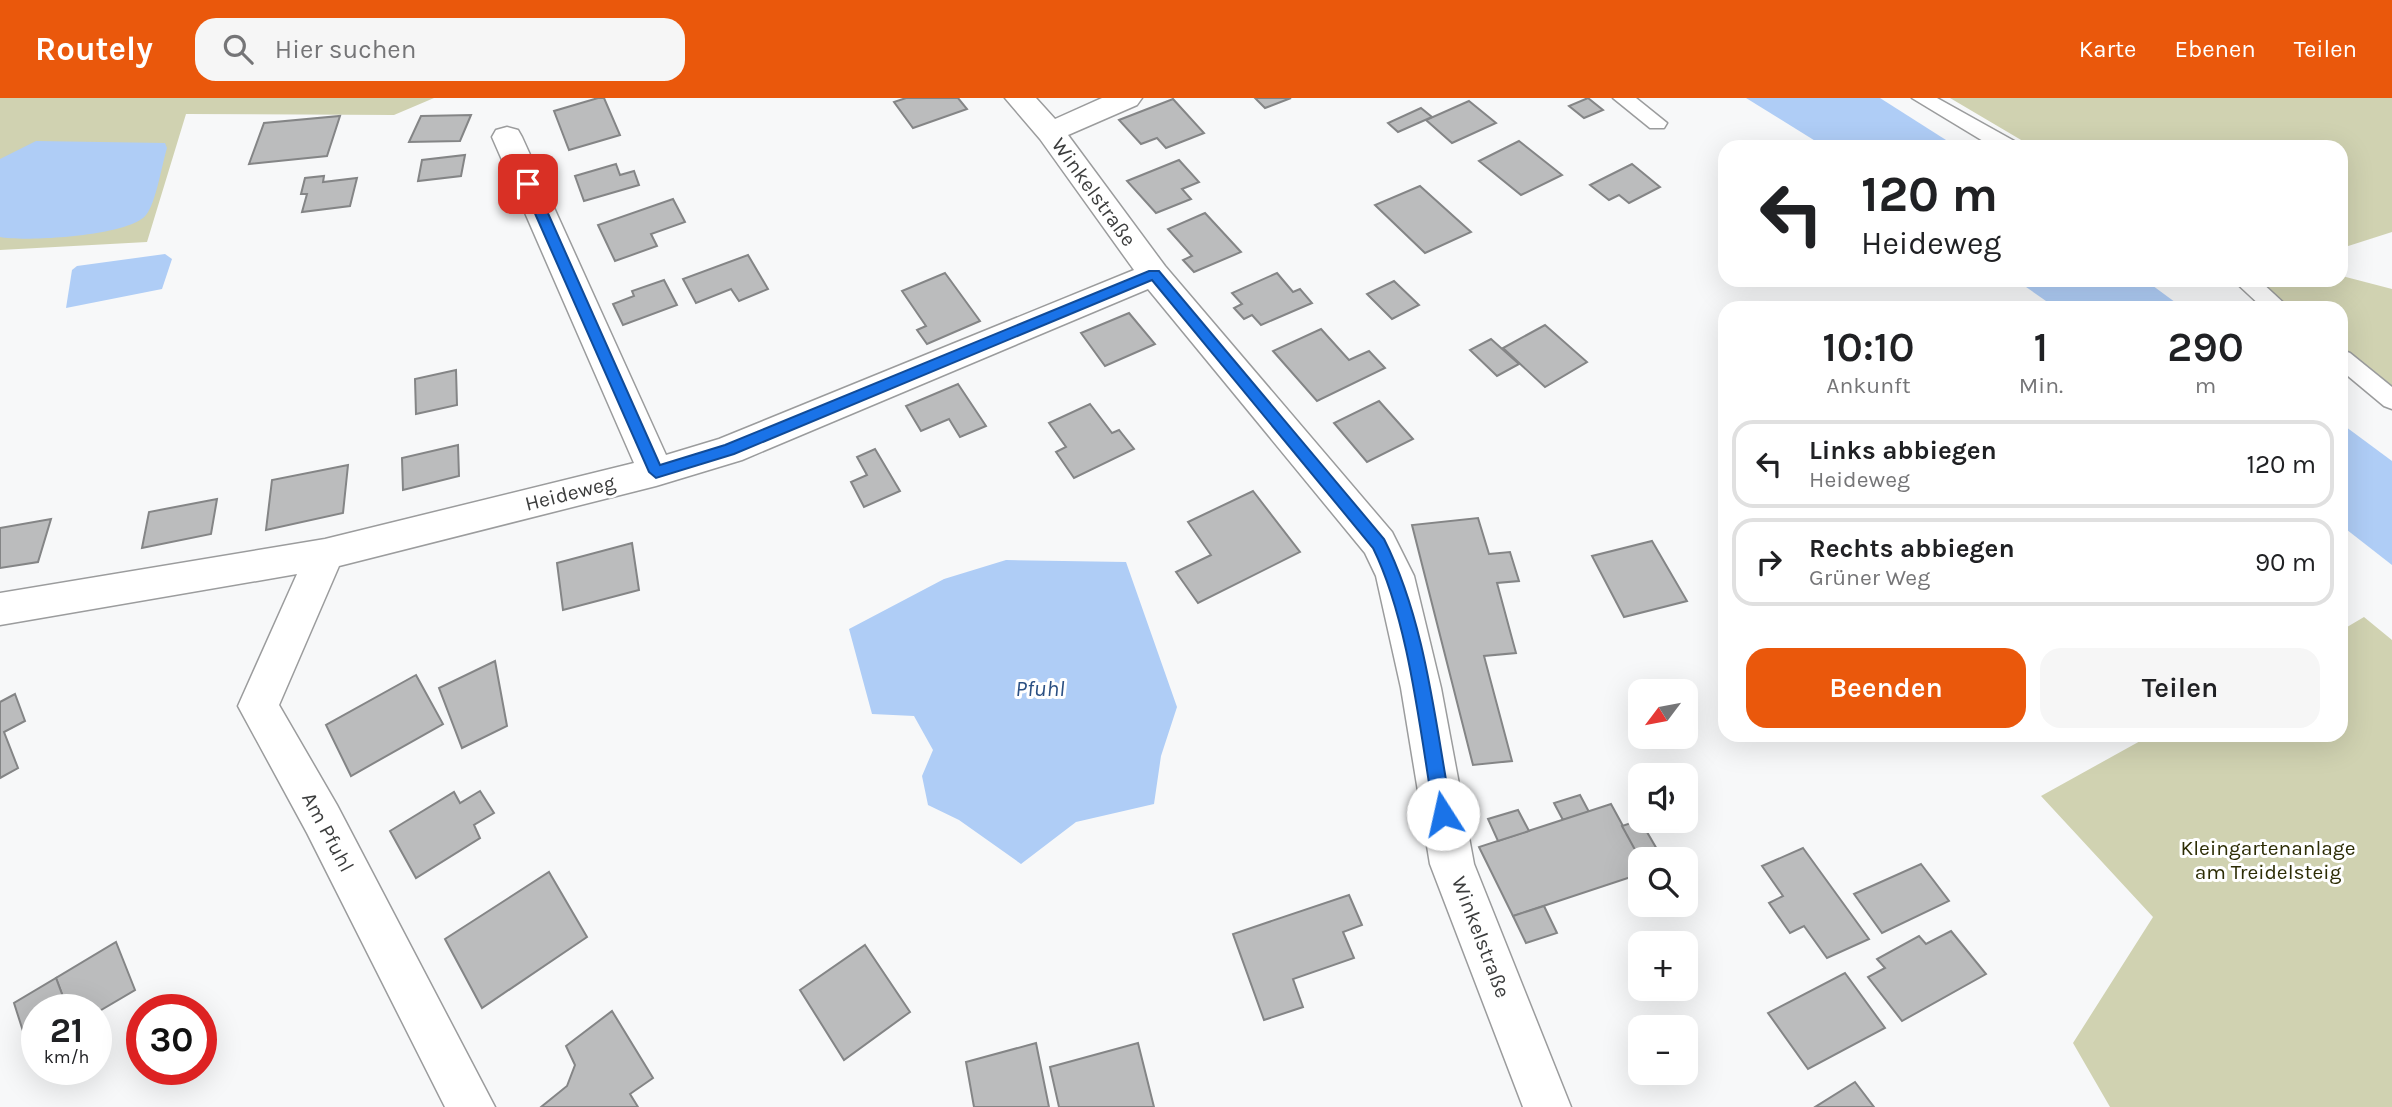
<!DOCTYPE html>
<html lang="de">
<head>
<meta charset="utf-8">
<style>
	:root { --surface:#fff; --page:#f6f6f6; --text:#202124; --muted:#757577; --line:#e0e0e0; --accent:#ea580c }
	body { margin:0; font-family:Karla,sans-serif; background:var(--page); color:var(--text); height:100vh; display:flex; flex-direction:column; font-size:26px; white-space:nowrap }
	* { box-sizing:border-box; margin:0 }
	p { font-size:23px; color:var(--muted) }
	.icon { flex:none; width:38px; height:38px; fill:none; stroke:currentColor; stroke-width:2; stroke-linecap:round; stroke-linejoin:round }
	.map { position:relative; flex:1; overflow:hidden }
	.details { position:absolute; left:1718px; top:203px; width:630px; height:441px; display:flex; flex-direction:column; background:var(--surface); border-radius:21px; box-shadow:0 7px 28px #0002 }
	.details>* { flex:none }
	.hud { position:absolute; left:1718px; top:42px; width:630px; height:147px; border-radius:21px; box-shadow:0 7px 28px #0002; background:#fff; color:var(--text); overflow:hidden }
	.needle { width:46px; rotate:238deg }
	.buttons { position:absolute; left:1628px; top:581px; display:grid; gap:14px }
	.buttons a { display:grid; place-items:center; width:70px; height:70px; border-radius:14px; background:var(--surface); box-shadow:0 7px 28px #0002; font-size:35px }
	.speed { position:absolute; left:21px; top:896px; display:flex; gap:14px; font-size:35px; font-weight:700; text-align:center }
	.speed>* { display:grid; place-content:center; width:91px; height:91px; border-radius:50%; background:var(--surface); box-shadow:0 7px 28px #0002; line-height:1 }
	.speed small { font-size:18px; font-weight:400 }
	.speed .limit { border:10px solid #d22; background:#fff; color:#111 }
	.pin { position:absolute; display:grid; place-items:center; width:60px; height:60px; color:#fff; margin:-30px; border-radius:14px; box-shadow:0 4px 10px #0006 }
	.me { position:absolute; width:77px; margin:-38px; rotate:350deg; stroke-linejoin:round; filter:drop-shadow(0 0 5px #0008) }
	.turn { display:flex; align-items:center; gap:24px; height:147px; padding:0 28px; font-size:32px }
	.turn .icon { width:91px; height:91px; stroke-width:2.5 }
	.turn b { display:block; font-size:49px; line-height:60px }
	.eta { display:flex; justify-content:space-evenly; align-items:center; height:119px; text-align:center }
	.eta b { font-size:42px; font-weight:600; line-height:49px }
	.primary-button { display:flex; gap:14px; margin-top:auto; padding:14px 28px }
	.primary-button a { flex:1; height:80px; border-radius:21px; background:var(--accent); color:#fff; font-size:28px; font-weight:600; line-height:80px; text-align:center }
	.primary-button a+a { background:var(--page); color:var(--text) }
	ul { padding:0; list-style:none }
	li { display:flex; align-items:center; gap:21px; height:88px; margin:0 14px 10px; padding:0 14px; border:4px solid var(--line); border-radius:21px }
	li div { flex:1 }
	li b { display:block; font-size:26px }
	li em { font-style:normal }
	header { display:flex; align-items:center; gap:42px; box-sizing:border-box; height:98px; padding:0 35px; background:var(--accent); color:#fff }
	header strong { font-size:33px }
	nav { display:flex; gap:38px; margin-inline-start:auto; font-size:24px }
	.search { width:490px; height:63px; background:var(--page); display:flex; align-items:center; gap:18px; box-sizing:border-box; padding:0 24px; border-radius:21px; color:var(--muted); font-size:26px }
	.map>svg:first-child { display:block }
	.green { fill:#d0d2b1 }
	.water { fill:#afcdf6 }
	.building { fill:#bbbcbd; stroke:#848586; stroke-width:2 }
	.lines { fill:none; stroke-linecap:round; stroke-linejoin:round }
	.service-casing { stroke:#9b9c9d; stroke-width:3 }
	.minor-casing { stroke:#9b9c9d; stroke-width:3 }
	.service { fill:#fff; fill-rule:evenodd }
	.minor { fill:#fff; fill-rule:evenodd }
	.route { fill:#1a73e8; stroke:#114b97; stroke-width:2 }
	.labels { text-anchor:middle; dominant-baseline:central; stroke-width:6; stroke-linejoin:round; paint-order:stroke }
	.street-label { font-size:21px; fill:#3c3d3d; stroke:#fff }
	.park-label { font-size:21px; fill:#2d2d05; stroke:#fff }
	.water-label { font-size:23px; font-style:italic; fill:#2b5083; stroke:#fff }
</style>
</head>
<body>
<header>
<strong>Routely</strong>
<div class="search"><svg class="icon" aria-label="search" viewBox="0 0 24 24"><circle cx="10" cy="10" r="6"/><path d="M15 15l6 6"/></svg>Hier suchen</div>
<nav><a>Karte</a><a>Ebenen</a><a>Teilen</a></nav>
</header>
<div class="map">
<svg width="2392" height="1009" viewBox="0 0 2392 1009">
	<rect width="100%" height="100%" fill="#f7f8f9"/>
	<g class="green">
		<path d="M 0,0 L 434,0 L 394,17 L 186,16 L 147,144 L 0,152 Z"/>
		<path d="M 1950,0 L 2392,0 L 2392,134 L 2342,150 L 2342,49 L 2033,49 Z"/>
		<path d="M 2342,178 L 2392,191 L 2392,299 L 2342,259 L 2342,210 L 2279,210 L 2244,182 L 2342,182 Z"/>
		<path d="M 2364,519 L 2392,542 L 2392,1009 L 2110,1009 L 2073,945 L 2153,819 L 2041,698 L 2151,637 L 2342,637 L 2342,532 Z"/>
	</g>
	<g class="water">
		<path d="M 1746,0 L 1880,0 L 1957,49 L 1825,49 Z"/>
		<path d="M 36,43 L 165,45 L 167,50 C 162,66 156,105 146,117 C 130,138 26,144 0,139 L 0,61 Z"/>
		<path d="M 165,156 L 172,161 L 162,191 L 66,210 L 72,172 L 77,168 Z"/>
		<path d="M 2016,182 L 2145,182 L 2183,210 L 2056,210 Z"/>
		<path d="M 2342,326 L 2392,363 L 2392,467 L 2342,428 Z"/>
		<path d="M 1006,462 L 1126,464 L 1177,609 L 1161,658 L 1154,706 L 1076,724 L 1021,766 L 959,722 L 928,707 L 922,678 L 933,652 L 914,618 L 872,616 L 849,531 L 944,481 Z"/>
	</g>
	<g class="building">
		<path d="M 598,0 L 604,0 L 620,37 L 569,52 L 554,13 Z"/>
		<path d="M 906,0 L 958,0 L 967,11 L 913,30 L 894,4 Z"/>
		<path d="M 1255,0 L 1291,0 L 1265,10 Z"/>
		<path d="M 1588,0 L 1603,12 L 1584,20 L 1569,8 Z"/>
		<path d="M 1173,1 L 1204,35 L 1166,50 L 1157,40 L 1141,46 L 1119,22 Z"/>
		<path d="M 1469,3 L 1496,25 L 1452,45 L 1426,22 Z"/>
		<path d="M 1421,10 L 1432,19 L 1398,34 L 1388,25 Z"/>
		<path d="M 471,17 L 460,43 L 409,44 L 421,18 Z"/>
		<path d="M 340,18 L 327,58 L 249,66 L 264,25 Z"/>
		<path d="M 1519,43 L 1562,77 L 1521,97 L 1479,63 Z"/>
		<path d="M 465,57 L 461,78 L 418,83 L 422,62 Z"/>
		<path d="M 1179,62 L 1199,84 L 1182,91 L 1191,101 L 1156,115 L 1127,83 Z"/>
		<path d="M 616,66 L 620,77 L 634,73 L 639,87 L 584,103 L 575,78 Z"/>
		<path d="M 1632,66 L 1660,89 L 1629,105 L 1619,97 L 1609,102 L 1590,87 Z"/>
		<path d="M 324,78 L 323,84 L 357,80 L 350,108 L 302,114 L 307,96 L 301,96 L 305,80 Z"/>
		<path d="M 1420,88 L 1471,134 L 1425,155 L 1375,107 Z"/>
		<path d="M 673,101 L 685,124 L 651,136 L 657,148 L 615,163 L 598,127 Z"/>
		<path d="M 1205,115 L 1241,154 L 1194,174 L 1183,162 L 1192,158 L 1168,131 Z"/>
		<path d="M 748,157 L 768,191 L 739,203 L 731,191 L 696,205 L 683,181 Z"/>
		<path d="M 945,175 L 980,223 L 927,246 L 917,232 L 926,228 L 902,193 Z"/>
		<path d="M 1277,175 L 1293,194 L 1300,191 L 1312,205 L 1261,227 L 1252,217 L 1244,221 L 1234,210 L 1242,206 L 1232,195 Z"/>
		<path d="M 664,182 L 677,207 L 623,227 L 613,206 L 634,198 L 632,193 Z"/>
		<path d="M 1394,183 L 1419,207 L 1392,221 L 1367,196 Z"/>
		<path d="M 1129,215 L 1155,246 L 1105,268 L 1081,235 Z"/>
		<path d="M 1545,227 L 1587,264 L 1545,289 L 1503,250 Z"/>
		<path d="M 1321,231 L 1349,262 L 1369,253 L 1385,270 L 1317,303 L 1273,253 Z"/>
		<path d="M 1491,241 L 1519,266 L 1497,278 L 1470,252 Z"/>
		<path d="M 456,272 L 457,307 L 416,316 L 415,281 Z"/>
		<path d="M 958,286 L 986,328 L 960,339 L 949,321 L 921,333 L 906,308 Z"/>
		<path d="M 1379,303 L 1413,341 L 1367,364 L 1334,325 Z"/>
		<path d="M 1090,306 L 1112,335 L 1119,332 L 1134,351 L 1074,380 L 1056,354 L 1066,349 L 1049,325 Z"/>
		<path d="M 458,347 L 459,378 L 403,392 L 402,360 Z"/>
		<path d="M 875,351 L 900,393 L 864,409 L 851,384 L 867,377 L 857,359 Z"/>
		<path d="M 348,367 L 343,415 L 266,432 L 272,382 Z"/>
		<path d="M 1253,393 L 1300,454 L 1198,505 L 1176,474 L 1211,457 L 1188,424 Z"/>
		<path d="M 217,401 L 211,436 L 142,450 L 149,414 Z"/>
		<path d="M 1478,420 L 1489,456 L 1510,454 L 1519,483 L 1497,485 L 1516,555 L 1484,558 L 1512,663 L 1473,667 L 1412,427 Z"/>
		<path d="M 51,421 L 38,464 L 0,470 L 0,430 Z"/>
		<path d="M 1652,443 L 1687,503 L 1624,519 L 1592,458 Z"/>
		<path d="M 632,445 L 639,492 L 563,512 L 557,465 Z"/>
		<path d="M 495,563 L 507,628 L 462,650 L 439,590 Z"/>
		<path d="M 416,577 L 443,626 L 351,678 L 326,627 Z"/>
		<path d="M 15,596 L 25,623 L 4,634 L 18,670 L 0,680 L 0,604 Z"/>
		<path d="M 480,693 L 494,715 L 474,727 L 480,740 L 416,780 L 390,733 L 454,694 L 460,705 Z"/>
		<path d="M 1580,697 L 1589,714 L 1563,722 L 1554,705 Z"/>
		<path d="M 1611,706 L 1641,761 L 1640,776 L 1513,818 L 1479,749 Z"/>
		<path d="M 1518,712 L 1529,733 L 1498,743 L 1488,721 Z"/>
		<path d="M 1640,722 L 1658,753 L 1639,759 L 1622,728 Z"/>
		<path d="M 1803,750 L 1869,841 L 1827,860 L 1804,828 L 1790,835 L 1769,805 L 1783,798 L 1762,768 Z"/>
		<path d="M 1921,766 L 1949,803 L 1882,835 L 1854,796 Z"/>
		<path d="M 549,774 L 587,839 L 482,910 L 445,841 Z"/>
		<path d="M 1349,797 L 1362,827 L 1343,834 L 1354,860 L 1293,881 L 1303,909 L 1264,922 L 1233,836 Z"/>
		<path d="M 1544,808 L 1557,835 L 1526,845 L 1513,818 Z"/>
		<path d="M 1951,833 L 1986,876 L 1902,923 L 1868,879 L 1885,870 L 1877,861 L 1919,838 L 1926,846 Z"/>
		<path d="M 116,844 L 135,892 L 96,915 L 96,912 L 68,912 L 56,880 Z"/>
		<path d="M 865,847 L 910,914 L 844,962 L 800,892 Z"/>
		<path d="M 1845,875 L 1885,930 L 1808,971 L 1768,915 Z"/>
		<path d="M 56,880 L 68,912 L 37,912 L 37,951 L 30,955 L 14,905 Z"/>
		<path d="M 612,913 L 653,980 L 630,996 L 638,1009 L 541,1009 L 567,988 L 575,967 L 566,948 Z"/>
		<path d="M 1036,945 L 1049,1009 L 974,1009 L 966,964 Z"/>
		<path d="M 1138,945 L 1154,1009 L 1059,1009 L 1050,969 Z"/>
		<path d="M 1855,984 L 1874,1009 L 1815,1009 Z"/>
	</g>
	<g class="lines">
		<g class="service-casing">
			<g id="service">
				<path d="M 1613,0 L 1636,0 L 1667,25 L 1664,30 L 1650,30 Z"/>
				<path d="M 1912,0 L 1937,0 L 2016,44 L 2019,49 L 1993,49 Z"/>
				<path d="M 2233,182 L 2259,182 L 2289,210 L 2263,210 Z"/>
				<path d="M 2342,252 L 2350,255 L 2392,289 L 2392,311 L 2384,308 L 2342,273 Z"/>
			</g>
		</g>
		<g class="minor-casing">
			<path id="minor" d="M 1005,0 L 1036,0 L 1055,21 L 1102,0 L 1142,0 L 1137,7 L 1068,37 L 1165,168 L 1392,434 L 1414,478 L 1441,590 L 1474,766 L 1571,1009 L 1523,1009 L 1430,766 L 1401,590 L 1376,478 L 1365,455 L 1148,191 L 742,362 L 656,388 L 339,468 L 279,607 L 337,707 L 495,1009 L 445,1009 L 307,735 L 238,608 L 297,476 L 0,527 L 0,495 L 325,441 L 634,365 L 492,39 L 496,32 L 507,29 L 518,32 L 522,39 L 666,357 L 719,341 L 1134,172 L 1040,41 Z"/>
		</g>
		<use href="#service" class="service"/>
		<use href="#minor" class="minor"/>
	</g>
	<path class="route" d="M 528,82 L 535,86 L 660,367 L 725,347 L 1149,173 L 1159,173 L 1384,441 C 1426,524 1435,625 1452,716 L 1449,721 L 1437,721 L 1434,716 C 1420,634 1409,523 1373,450 L 1152,182 L 734,356 L 656,380 L 649,374 L 522,86 Z"/>
	<g class="labels">
		<g class="street-label">
			<text transform="translate(1094 94) rotate(54)">Winkelstraße</text>
			<text transform="translate(570 395) rotate(-14)">Heideweg</text>
			<text transform="translate(328 734) rotate(62)">Am Pfuhl</text>
			<text transform="translate(1481 839) rotate(69)">Winkelstraße</text>
		</g>
		<g class="park-label">
			<text x="2268" y="750">Kleingartenanlage<tspan x="2268" dy="24">am Treidelsteig</tspan></text>
		</g>
		<g class="water-label">
			<text x="1040" y="590">Pfuhl</text>
		</g>
	</g>
</svg>
<div class="buttons">
<a><svg class="needle" viewBox="-14 -14 28 28"><path d="M0-13l5 13h-10z" fill="#e53935"/><path d="M0 13l5-13h-10z" fill="#757577"/></svg></a>
<a><svg class="icon" aria-label="sound" viewBox="0 0 24 24"><path d="M4 9h4l5-4v14l-5-4H4zM17 9q2 3 0 6"/></svg></a>
<a><svg class="icon" aria-label="search" viewBox="0 0 24 24"><circle cx="10" cy="10" r="6"/><path d="M15 15l6 6"/></svg></a>
<a>+</a>
<a>−</a>
</div>
<div class="speed"><div>21<small>km/h</small></div><div class="limit">30</div></div>
<div class="pin" style="left:528px;top:86px;background:#d93025"><svg class="icon" aria-label="arrive" viewBox="0 0 24 24"><path d="M6 21V4h12l-3 4 3 4H6"/></svg></div>
<svg class="me" style="left:1443px;top:716px" viewBox="-20 -20 40 40"><circle r="19" fill="#fff"/><path d="M0-13L10 11 0 6-10 11z" fill="#1a73e8"/></svg>
<div class="hud">
<div class="turn"><svg class="icon" aria-label="left" viewBox="0 0 24 24"><path d="M17 20v-9H6M10 6l-5 5 5 5"/></svg><div><b>120 m</b>Heideweg</div></div>
</div>
<section class="details">
<div class="eta">
<div><b>10:10</b><p>Ankunft</p></div>
<div><b>1</b><p>Min.</p></div>
<div><b>290</b><p>m</p></div>
</div>
<ul>
<li><svg class="icon" aria-label="left" viewBox="0 0 24 24"><path d="M17 20v-9H6M10 6l-5 5 5 5"/></svg><div><b>Links abbiegen</b><p>Heideweg</p></div><em>120 m</em></li>
<li><svg class="icon" aria-label="right" viewBox="0 0 24 24"><path d="M7 20v-9h11M14 6l5 5-5 5"/></svg><div><b>Rechts abbiegen</b><p>Grüner Weg</p></div><em>90 m</em></li>
</ul>
<div class="primary-button"><a>Beenden</a><a>Teilen</a></div>
</section>
</div>
</body>
</html>
